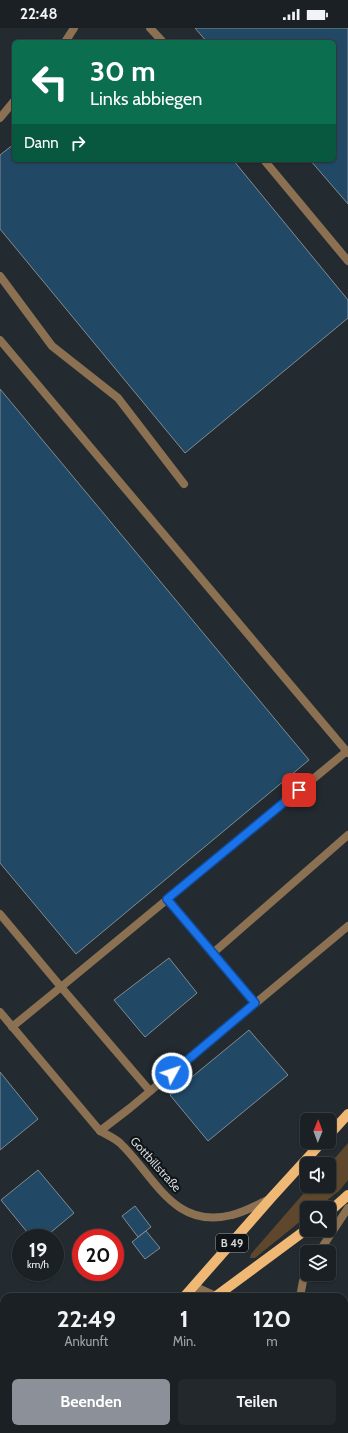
<!DOCTYPE html>
<html lang="de">
<head>
<meta charset="utf-8">
<style>
	:root { --surface:#1a2024; --page:#23282c; --text:#f1f3f6; --muted:#9fa3a6; --line:#383e41; --accent:#8c9099 }
	body { margin:0; font-family:Cabin,sans-serif; background:var(--page); color:var(--text); height:100vh; display:flex; flex-direction:column; font-size:15px; white-space:nowrap }
	* { box-sizing:border-box; margin:0 }
	p { font-size:13px; color:var(--muted) }
	.icon { flex:none; width:22px; height:22px; fill:none; stroke:currentColor; stroke-width:2; stroke-linecap:round; stroke-linejoin:round }
	.map { position:relative; flex:1; overflow:hidden }
	.details { position:absolute; left:0px; top:1265px; width:348px; height:140px; display:flex; flex-direction:column; background:var(--surface); border-radius:12px 12px 0 0; box-shadow:0 1px 3px #0004,0 0 0 1px var(--line) }
	.details>* { flex:none }
	.guide { position:absolute; left:12px; top:12px; width:324px; height:122px; border-radius:6px; box-shadow:0 1px 3px #0004,0 0 0 1px var(--line); background:#0b6e4f; color:#fff; overflow:hidden }
	.needle { width:26px; rotate:1deg }
	.tools { position:absolute; left:300px; top:1085px; display:grid; gap:8px }
	.tools a { display:grid; place-items:center; width:36px; height:36px; border-radius:6px; background:var(--surface); box-shadow:0 1px 3px #0004,0 0 0 1px var(--line); font-size:20px }
	.speed { position:absolute; left:12px; top:1201px; display:flex; gap:8px; font-size:20px; font-weight:700; text-align:center }
	.speed>* { display:grid; place-content:center; width:52px; height:52px; border-radius:50%; background:var(--surface); box-shadow:0 1px 3px #0004,0 0 0 1px var(--line); line-height:1 }
	.speed small { font-size:10px; font-weight:400 }
	.speed .limit { border:6px solid #d22; background:#fff; color:#111 }
	.pin { position:absolute; display:grid; place-items:center; width:34px; height:34px; color:#fff; margin:-17px; border-radius:8px; box-shadow:0 2px 6px #0006 }
	.me { position:absolute; width:44px; margin:-22px; rotate:50deg; stroke-linejoin:round; filter:drop-shadow(0 0 3px #0008) }
	.turn { display:flex; align-items:center; gap:14px; height:84px; padding:0 12px; font-size:18px }
	.turn .icon { width:52px; height:52px; stroke-width:2.5 }
	.turn b { display:block; font-size:28px; line-height:34px }
	.then { display:flex; align-items:center; height:38px; padding:0 12px; background:#0003; gap:8px; font-size:15px }
	.eta { display:flex; justify-content:space-evenly; align-items:center; height:68px; text-align:center }
	.eta b { font-size:24px; font-weight:700; line-height:28px }
	.cta { display:flex; gap:8px; margin-top:auto; padding:8px 12px }
	.cta a { flex:1; height:46px; border-radius:6px; background:var(--accent); color:#fff; font-size:16px; font-weight:700; line-height:46px; text-align:center }
	.cta a+a { background:var(--page); color:var(--text) }
	.status { display:flex; justify-content:space-between; align-items:center; height:28px; padding:0 20px; background:var(--surface); direction:ltr }
	.status svg { height:11px; fill:currentColor }
	.map>svg:first-child { display:block }
	.green { fill:#5e472c }
	.building { fill:#214864; stroke:#828b92 }
	.lines { fill:none; stroke-linecap:round; stroke-linejoin:round }
	.lane { stroke:#8b7152; stroke-width:8 }
	.street { stroke:#8b7152; stroke-width:8 }
	.primary { stroke:#efb875; stroke-width:10 }
	.route-casing { stroke:#114b97; stroke-width:10 }
	.route { stroke:#1a73e8; stroke-width:7 }
	.labels { text-anchor:middle; dominant-baseline:central; stroke-width:4; stroke-linejoin:round; paint-order:stroke }
	.shield { fill:#0f1315; stroke:#989ca0; stroke-width:1 }
	.shield-label { font-size:11px; font-weight:bold; fill:#d3d7db }
	.street-label { font-size:12px; fill:#d3d7db; stroke:#0f1315 }
</style>
</head>
<body>
<div class="status"><b>22:48</b><svg viewBox="0 0 49 12"><path d="M0 12V9h3v3zM5 12V6h3v6zM10 12V3h3v9zM15 12V0h3v12zM26 1h20v11H26zM47 4h2v5h-2z"/></svg></div>
<div class="map">
<svg width="348" height="1405" viewBox="0 0 348 1405">
	<rect width="100%" height="100%" fill="#232b30"/>
	<path class="green" d="M 348,1115 L 348,1152 L 339,1163 L 317,1180 L 307,1180 L 307,1188 L 255,1230 L 250,1230 L 251,1226 L 310,1158 L 329,1158 L 329,1137 Z"/>
	<g class="building">
		<path d="M 195,0 L 348,0 L 348,176 L 310,132 L 334,132 L 334,14 L 207,14 Z"/>
		<path d="M 14,116 L 14,132 L 233,132 L 348,272 L 348,290 L 185,425 L 0,201 L 0,127 Z"/>
		<path d="M 0,361 L 309,732 L 76,926 L 0,835 Z"/>
		<path d="M 169,930 L 197,965 L 145,1009 L 114,972 Z"/>
		<path d="M 249,1002 L 288,1047 L 208,1113 L 170,1067 Z"/>
		<path d="M 0,1044 L 38,1091 L 0,1122 Z"/>
		<path d="M 38,1142 L 74,1185 L 44,1210 L 32,1210 L 1,1172 Z"/>
		<path d="M 135,1178 L 151,1199 L 138,1209 L 122,1188 Z"/>
		<path d="M 146,1203 L 160,1220 L 145,1231 L 132,1214 Z"/>
	</g>
	<g class="lines">
		<g class="lane">
			<path d="M 65,14 L 74,0"/>
			<path d="M 0,90 L 14,73"/>
			<path d="M 0,248 L 52,318 L 118,370 L 184,456"/>
			<path d="M 0,312 L 348,725"/>
			<path d="M 167,871 L 213,925"/>
			<path d="M 0,886 L 61,959 L 12,999"/>
			<path d="M 255,975 L 213,925 L 348,807"/>
			<path d="M 150,1063 L 61,959 L 347,723"/>
			<path d="M 100,1103 L 130,1080 L 348,898"/>
		</g>
		<g class="street">
			<path d="M 150,0 L 163,14"/>
			<path d="M 264,132 L 348,233"/>
			<path d="M 0,984 L 100,1103 C 107,1107 115,1110 121,1116 C 155,1149 174,1202 232,1187 C 245,1184 257,1177 269,1171"/>
			<path d="M 319,1224 L 348,1180"/>
			<path d="M 192,1269 L 192,1260 L 200,1261 L 218,1269"/>
			<path d="M 300,1269 L 303,1253 L 307,1245"/>
			<path d="M 344,1397 L 348,1400"/>
		</g>
		<g class="primary">
			<path d="M 329,1107 L 348,1086"/>
			<path d="M 329,1184 L 348,1167"/>
			<path d="M 184,1269 L 271,1170 L 322,1114"/>
			<path d="M 215,1269 L 307,1201"/>
			<path d="M 72,1405 L 76,1401"/>
		</g>
	</g>
	<g class="lines">
		<g class="route-casing">
			<path id="route" d="M 172,1045 L 255,975 L 167,871 L 299,762"/>
		</g>
		<use href="#route" class="route"/>
	</g>
	<g class="labels">
		<rect class="shield" x="216" y="1206" width="32" height="18" rx="3"/>
		<g class="shield-label">
			<text x="232" y="1215">B 49</text>
		</g>
		<g class="street-label">
			<text transform="translate(156 1136) rotate(48)">Gottbillstraße</text>
		</g>
	</g>
</svg>
<div class="tools">
<a><svg class="needle" viewBox="-14 -14 28 28"><path d="M0-13l5 13h-10z" fill="#e53935"/><path d="M0 13l5-13h-10z" fill="#9fa3a6"/></svg></a>
<a><svg class="icon" aria-label="sound" viewBox="0 0 24 24"><path d="M4 9h4l5-4v14l-5-4H4zM17 9q2 3 0 6"/></svg></a>
<a><svg class="icon" aria-label="search" viewBox="0 0 24 24"><circle cx="10" cy="10" r="6"/><path d="M15 15l6 6"/></svg></a>
<a><svg class="icon" aria-label="layers" viewBox="0 0 24 24"><path d="M12 4l9 5-9 5-9-5zM3 14l9 5 9-5"/></svg></a>
</div>
<div class="speed"><div>19<small>km/h</small></div><div class="limit">20</div></div>
<div class="pin" style="left:299px;top:762px;background:#d93025"><svg class="icon" aria-label="arrive" viewBox="0 0 24 24"><path d="M6 21V4h12l-3 4 3 4H6"/></svg></div>
<svg class="me" style="left:172px;top:1045px" viewBox="-20 -20 40 40"><circle r="17" fill="#1a73e8" stroke="#fff" stroke-width="3"/><path d="M0-11L8 9 0 5-8 9z" fill="#fff"/></svg>
<div class="guide">
<div class="turn"><svg class="icon" aria-label="left" viewBox="0 0 24 24"><path d="M17 20v-9H6M10 6l-5 5 5 5"/></svg><div><b>30 m</b>Links abbiegen</div></div>
<div class="then">Dann<svg class="icon" aria-label="right" viewBox="0 0 24 24"><path d="M7 20v-9h11M14 6l5 5-5 5"/></svg></div>
</div>
<section class="details">
<div class="eta">
<div><b>22:49</b><p>Ankunft</p></div>
<div><b>1</b><p>Min.</p></div>
<div><b>120</b><p>m</p></div>
</div>
<div class="cta"><a>Beenden</a><a>Teilen</a></div>
</section>
</div>
</body>
</html>
